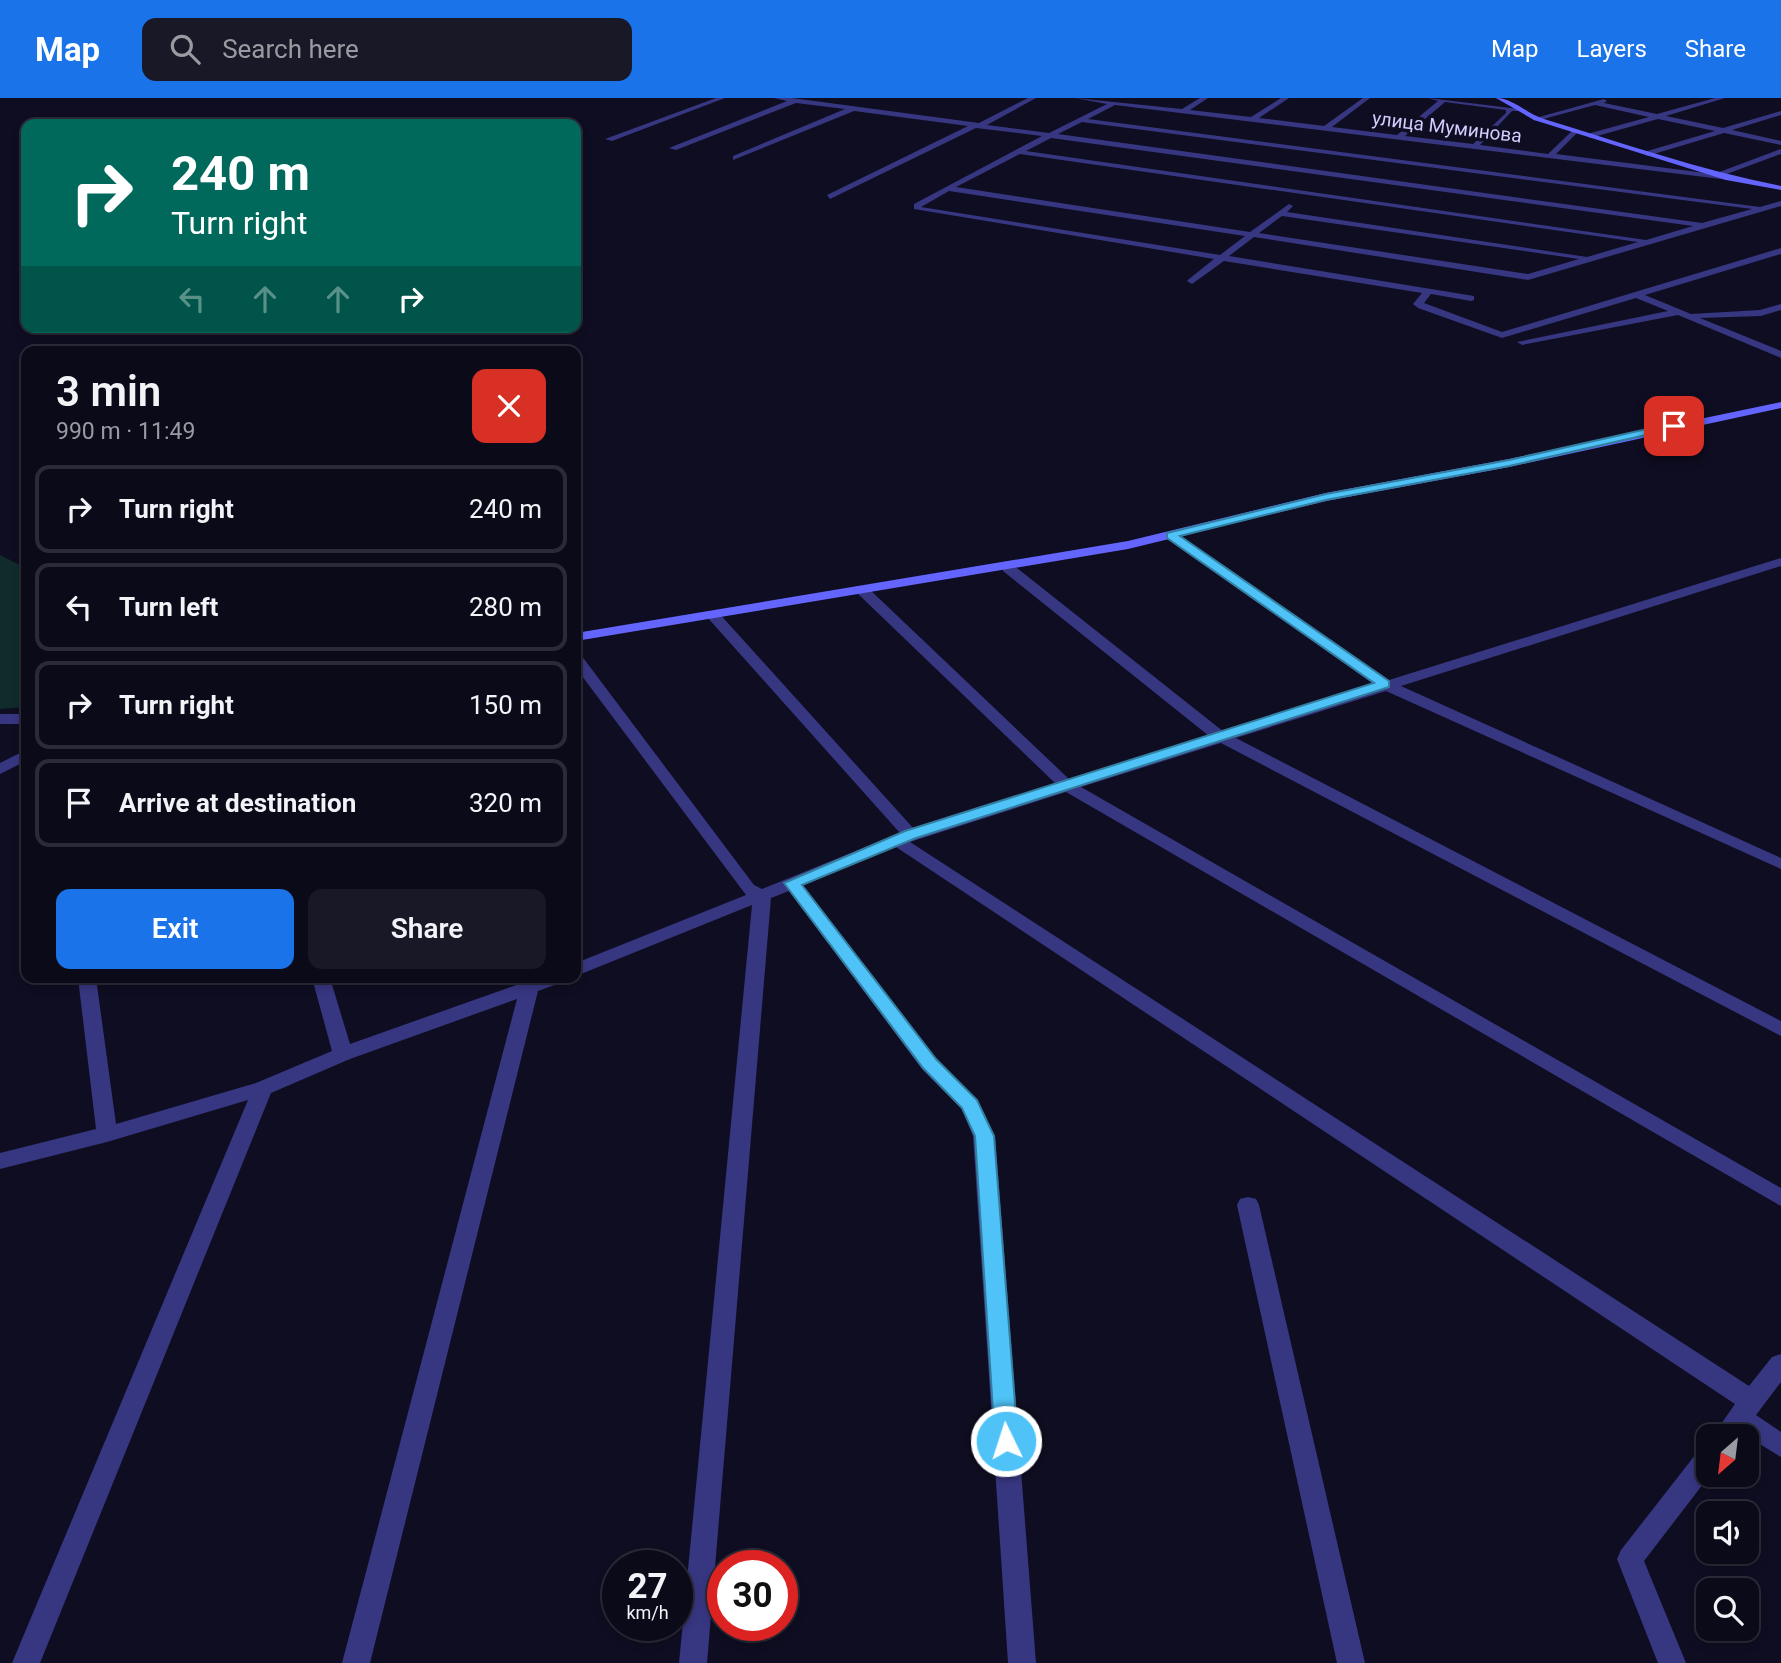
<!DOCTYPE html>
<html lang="en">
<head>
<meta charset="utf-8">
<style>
	:root { --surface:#0b0a19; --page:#191826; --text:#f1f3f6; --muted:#9a9aa2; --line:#2b2b38; --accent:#1a73e8 }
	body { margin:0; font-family:Roboto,sans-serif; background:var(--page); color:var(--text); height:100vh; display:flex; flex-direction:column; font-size:26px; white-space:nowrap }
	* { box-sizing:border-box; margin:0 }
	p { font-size:23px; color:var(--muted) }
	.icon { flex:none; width:38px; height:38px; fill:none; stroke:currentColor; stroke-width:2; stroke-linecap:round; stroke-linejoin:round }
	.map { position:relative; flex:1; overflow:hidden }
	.side { position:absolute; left:21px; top:248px; width:560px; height:637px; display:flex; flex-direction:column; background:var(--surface); border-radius:14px; box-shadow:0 4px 10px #0003,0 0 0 2px var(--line) }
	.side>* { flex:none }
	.banner { position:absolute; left:21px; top:21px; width:560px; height:214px; border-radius:14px; box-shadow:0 4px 10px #0003,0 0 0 2px var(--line); background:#00695c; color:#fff; overflow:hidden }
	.needle { width:46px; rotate:208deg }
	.controls { position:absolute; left:1696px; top:1326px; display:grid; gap:14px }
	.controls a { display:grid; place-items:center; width:63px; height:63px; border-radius:14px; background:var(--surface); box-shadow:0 4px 10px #0003,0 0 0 2px var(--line); font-size:35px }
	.speed { position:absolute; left:602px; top:1452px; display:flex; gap:14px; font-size:35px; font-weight:700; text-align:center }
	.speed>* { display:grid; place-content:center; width:91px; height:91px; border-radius:50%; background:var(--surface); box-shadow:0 4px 10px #0003,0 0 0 2px var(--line); line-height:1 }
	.speed small { font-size:18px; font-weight:400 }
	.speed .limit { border:10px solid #d22; background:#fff; color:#111 }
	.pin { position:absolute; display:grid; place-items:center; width:60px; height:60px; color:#fff; margin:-30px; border-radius:14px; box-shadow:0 4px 10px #0006 }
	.me { position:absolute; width:77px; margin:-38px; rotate:356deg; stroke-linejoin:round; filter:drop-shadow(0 0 5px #0008) }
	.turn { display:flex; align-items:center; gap:24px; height:147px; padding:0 35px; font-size:32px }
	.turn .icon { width:91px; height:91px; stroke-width:2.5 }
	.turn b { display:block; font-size:49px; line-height:60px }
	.lanes { display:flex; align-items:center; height:66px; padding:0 35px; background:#0003; justify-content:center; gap:35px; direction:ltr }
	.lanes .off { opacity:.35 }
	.round { display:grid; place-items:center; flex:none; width:74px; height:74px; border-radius:14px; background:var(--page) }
	.overview { display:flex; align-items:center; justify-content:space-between; height:119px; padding:0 35px }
	h1 { font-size:42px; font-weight:600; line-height:52px }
	.button { display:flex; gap:14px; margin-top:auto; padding:14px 35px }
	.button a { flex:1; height:80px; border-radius:14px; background:var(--accent); color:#fff; font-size:28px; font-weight:600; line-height:80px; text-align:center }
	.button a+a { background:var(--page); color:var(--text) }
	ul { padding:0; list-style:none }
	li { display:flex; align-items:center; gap:21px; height:88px; margin:0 14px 10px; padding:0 21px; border:4px solid var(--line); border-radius:14px }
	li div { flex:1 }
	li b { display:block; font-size:26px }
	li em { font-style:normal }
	header { display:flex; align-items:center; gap:42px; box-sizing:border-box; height:98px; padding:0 35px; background:var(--accent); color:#fff }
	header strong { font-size:33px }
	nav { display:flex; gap:38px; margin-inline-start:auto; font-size:24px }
	.search { width:490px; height:63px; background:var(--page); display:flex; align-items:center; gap:18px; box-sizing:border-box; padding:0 24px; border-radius:14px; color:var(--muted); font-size:26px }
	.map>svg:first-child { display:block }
	.green { fill:#102b29 }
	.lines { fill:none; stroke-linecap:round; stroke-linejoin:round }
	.street { fill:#373681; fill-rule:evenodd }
	.secondary { fill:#6465ff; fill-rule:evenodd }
	.route { fill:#4fc3f7; stroke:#337fa1; stroke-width:2 }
	.labels { text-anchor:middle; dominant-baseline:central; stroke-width:7; stroke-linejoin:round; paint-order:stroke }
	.far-street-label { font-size:19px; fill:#d1cdff; stroke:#0f0d21 }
</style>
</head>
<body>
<header>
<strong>Map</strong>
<div class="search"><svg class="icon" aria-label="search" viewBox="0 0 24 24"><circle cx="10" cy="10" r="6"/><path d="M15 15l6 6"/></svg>Search here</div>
<nav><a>Map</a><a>Layers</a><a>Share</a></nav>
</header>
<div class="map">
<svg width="1781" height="1565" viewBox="0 0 1781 1565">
	<rect width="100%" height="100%" fill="#0f0d21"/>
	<path class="green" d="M 0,457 L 18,466 L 26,465 L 26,609 L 0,611 Z"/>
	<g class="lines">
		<g class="street">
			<path d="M 716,0 L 725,0 L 612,43 L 605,41 Z"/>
			<path d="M 774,0 L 792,0 L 979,25 L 1028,0 L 1036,0 L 987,27 L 1049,35 L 1107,6 L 1075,0 L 1182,11 L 1200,0 L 1208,0 L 1190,12 L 1251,19 L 1281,0 L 1289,0 L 1259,20 L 1324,28 L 1363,0 L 1370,0 L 1332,29 L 1397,37 L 1438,3 L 1428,0 L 1519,11 L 1519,13 L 1512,13 L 1480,47 L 1548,56 L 1574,31 L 1577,35 L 1556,56 L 1714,76 L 1781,51 L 1781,56 L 1724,77 L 1732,78 L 1729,82 L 1115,7 L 1088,21 L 1760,109 L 1781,103 L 1781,108 L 1528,182 L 1254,139 L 1229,158 L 1474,198 L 1474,202 L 1471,203 L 1431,196 L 1424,205 L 1502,234 L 1781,150 L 1781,156 L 1645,197 L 1691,216 L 1760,212 L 1781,206 L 1781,212 L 1761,218 L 1700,220 L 1781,253 L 1781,260 L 1678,217 L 1522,247 L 1517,244 L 1668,213 L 1636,200 L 1502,240 L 1418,210 L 1413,206 L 1422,195 L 1224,163 L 1192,186 L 1187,183 L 1189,181 L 1214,161 L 914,111 L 914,106 L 1042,38 L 976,30 L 830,101 L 827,97 L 968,28 L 854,13 L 733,62 L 733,58 L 845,11 L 796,5 L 676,52 L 669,50 L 787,3 ZM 1445,4 L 1506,12 L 1506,15 L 1473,46 L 1405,38 ZM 1082,24 L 1752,111 L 1702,125 L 1058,36 ZM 1051,40 L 1693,128 L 1646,142 L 1026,53 ZM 1020,56 L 1638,144 L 1587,159 L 1287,114 L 1293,108 L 1289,106 L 1250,134 L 956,89 ZM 949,93 L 1245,138 L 1220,157 L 921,109 ZM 1282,118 L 1579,161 L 1528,176 L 1259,135 Z"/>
			<path d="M 1715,0 L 1725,0 L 1666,18 L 1723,30 L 1781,13 L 1781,17 L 1732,32 L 1781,43 L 1781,47 L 1724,35 L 1647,58 L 1644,54 L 1715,33 L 1658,21 L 1590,40 L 1587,36 L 1649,19 L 1595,7 L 1536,23 L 1532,21 L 1604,1 L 1607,3 L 1604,5 L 1657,16 Z"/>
			<path d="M 1171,433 L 1389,582 L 1781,460 L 1781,468 L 1401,588 L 1781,760 L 1781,771 L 1386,593 L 1236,640 L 1781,923 L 1781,938 L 1221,645 L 1081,689 L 1781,1090 L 1781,1108 L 1066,694 L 910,744 L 1749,1288 L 1772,1259 L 1781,1256 L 1781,1284 L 1756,1317 L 1781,1334 L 1781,1359 L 1742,1335 L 1739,1339 L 1712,1339 L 1735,1306 L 896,749 L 803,787 L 936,961 L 977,1002 L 995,1038 L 1036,1565 L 1008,1565 L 973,1038 L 962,1011 L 922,971 L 789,793 L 771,800 L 707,1565 L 679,1565 L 752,807 L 576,878 L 576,865 L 746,797 L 576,570 L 576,556 L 581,557 L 754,787 L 762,791 L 900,735 L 707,519 L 707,513 L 717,513 L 914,731 L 1056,686 L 856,494 L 856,488 L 866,488 L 1070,682 L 1209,638 L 1003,473 L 1003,467 L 1013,467 L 1224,634 L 1375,587 L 1166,440 L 1165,437 Z"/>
			<rect x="0" y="616" width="26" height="10"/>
			<path d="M 26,652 L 26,663 L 0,676 L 0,665 Z"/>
			<path d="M 78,880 L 96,880 L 116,1026 L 256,985 L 332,953 L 312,880 L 330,880 L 350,946 L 536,880 L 565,880 L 563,884 L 538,893 L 370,1565 L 342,1565 L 517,901 L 350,961 L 271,995 L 40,1565 L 12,1565 L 248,1002 L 107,1044 L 0,1071 L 0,1055 L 96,1031 Z"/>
			<path d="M 1248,1099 L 1256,1101 L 1259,1107 L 1365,1565 L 1337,1565 L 1237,1107 L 1240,1101 Z"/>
			<path d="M 1708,1349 L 1710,1377 L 1644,1463 L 1686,1565 L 1658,1565 L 1617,1461 L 1621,1452 L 1699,1352 Z"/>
		</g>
		<g class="secondary">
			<path d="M 1496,0 C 1513,0 1527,16 1544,21 C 1622,45 1700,72 1781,88 L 1781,92 L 1726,82 L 1534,22 Z"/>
			<path d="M 1781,304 L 1781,310 L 1509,369 L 1326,403 L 1128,451 L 576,543 L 576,535 L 1128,443 L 1326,395 L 1509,361 Z"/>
		</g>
	</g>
	<path class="route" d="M 1674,325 L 1677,326 L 1677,330 L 1509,368 L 1326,402 L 1180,438 L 1389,583 L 1389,589 L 916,740 L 802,787 L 936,961 L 977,1002 L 994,1038 L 1018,1343 L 1014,1350 L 1006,1353 L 998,1350 L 995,1343 L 975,1038 L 962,1010 L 923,970 L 784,785 L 905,733 L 1374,585 L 1167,440 L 1167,435 L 1326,396 L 1509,362 Z"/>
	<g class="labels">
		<g class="far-street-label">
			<text transform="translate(1447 29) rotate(7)">улица Муминова</text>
		</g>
	</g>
</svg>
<div class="controls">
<a><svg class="needle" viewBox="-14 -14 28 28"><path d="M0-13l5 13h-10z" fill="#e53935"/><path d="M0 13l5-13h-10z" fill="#9a9aa2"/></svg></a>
<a><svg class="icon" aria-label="sound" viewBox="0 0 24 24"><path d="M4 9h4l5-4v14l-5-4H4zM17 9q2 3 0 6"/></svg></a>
<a><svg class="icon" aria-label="search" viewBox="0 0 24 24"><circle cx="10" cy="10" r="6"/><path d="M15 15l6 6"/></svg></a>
</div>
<div class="speed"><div>27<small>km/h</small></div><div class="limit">30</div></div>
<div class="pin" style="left:1674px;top:328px;background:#d93025"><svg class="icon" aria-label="arrive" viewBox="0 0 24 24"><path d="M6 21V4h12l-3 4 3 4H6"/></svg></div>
<svg class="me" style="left:1006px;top:1343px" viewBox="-20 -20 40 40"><circle r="17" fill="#4fc3f7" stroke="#fff" stroke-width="3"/><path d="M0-11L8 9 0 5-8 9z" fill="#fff"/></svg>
<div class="banner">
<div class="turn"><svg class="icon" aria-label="right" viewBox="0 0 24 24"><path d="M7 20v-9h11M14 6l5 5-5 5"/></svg><div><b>240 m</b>Turn right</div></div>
<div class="lanes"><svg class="icon off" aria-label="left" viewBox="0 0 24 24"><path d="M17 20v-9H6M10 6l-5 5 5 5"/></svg><svg class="icon off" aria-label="ahead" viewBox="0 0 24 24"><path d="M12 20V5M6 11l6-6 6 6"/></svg><svg class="icon off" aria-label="ahead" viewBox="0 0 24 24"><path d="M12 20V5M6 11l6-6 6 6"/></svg><svg class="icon" aria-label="right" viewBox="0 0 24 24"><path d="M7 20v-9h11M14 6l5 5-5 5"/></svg></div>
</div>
<section class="side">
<div class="overview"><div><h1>3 min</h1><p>990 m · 11:49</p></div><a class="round" style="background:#d93025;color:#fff"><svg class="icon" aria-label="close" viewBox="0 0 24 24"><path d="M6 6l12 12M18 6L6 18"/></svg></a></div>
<ul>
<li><svg class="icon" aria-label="right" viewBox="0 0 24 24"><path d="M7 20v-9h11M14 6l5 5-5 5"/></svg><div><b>Turn right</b></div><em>240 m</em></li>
<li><svg class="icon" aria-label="left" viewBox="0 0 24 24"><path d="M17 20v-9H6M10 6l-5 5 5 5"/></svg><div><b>Turn left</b></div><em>280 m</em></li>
<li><svg class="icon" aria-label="right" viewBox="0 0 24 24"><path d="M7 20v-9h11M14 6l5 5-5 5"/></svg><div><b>Turn right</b></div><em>150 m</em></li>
<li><svg class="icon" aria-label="arrive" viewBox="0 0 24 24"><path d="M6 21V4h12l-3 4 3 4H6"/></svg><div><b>Arrive at destination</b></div><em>320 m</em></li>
</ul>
<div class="button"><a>Exit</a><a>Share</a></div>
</section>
</div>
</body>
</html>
